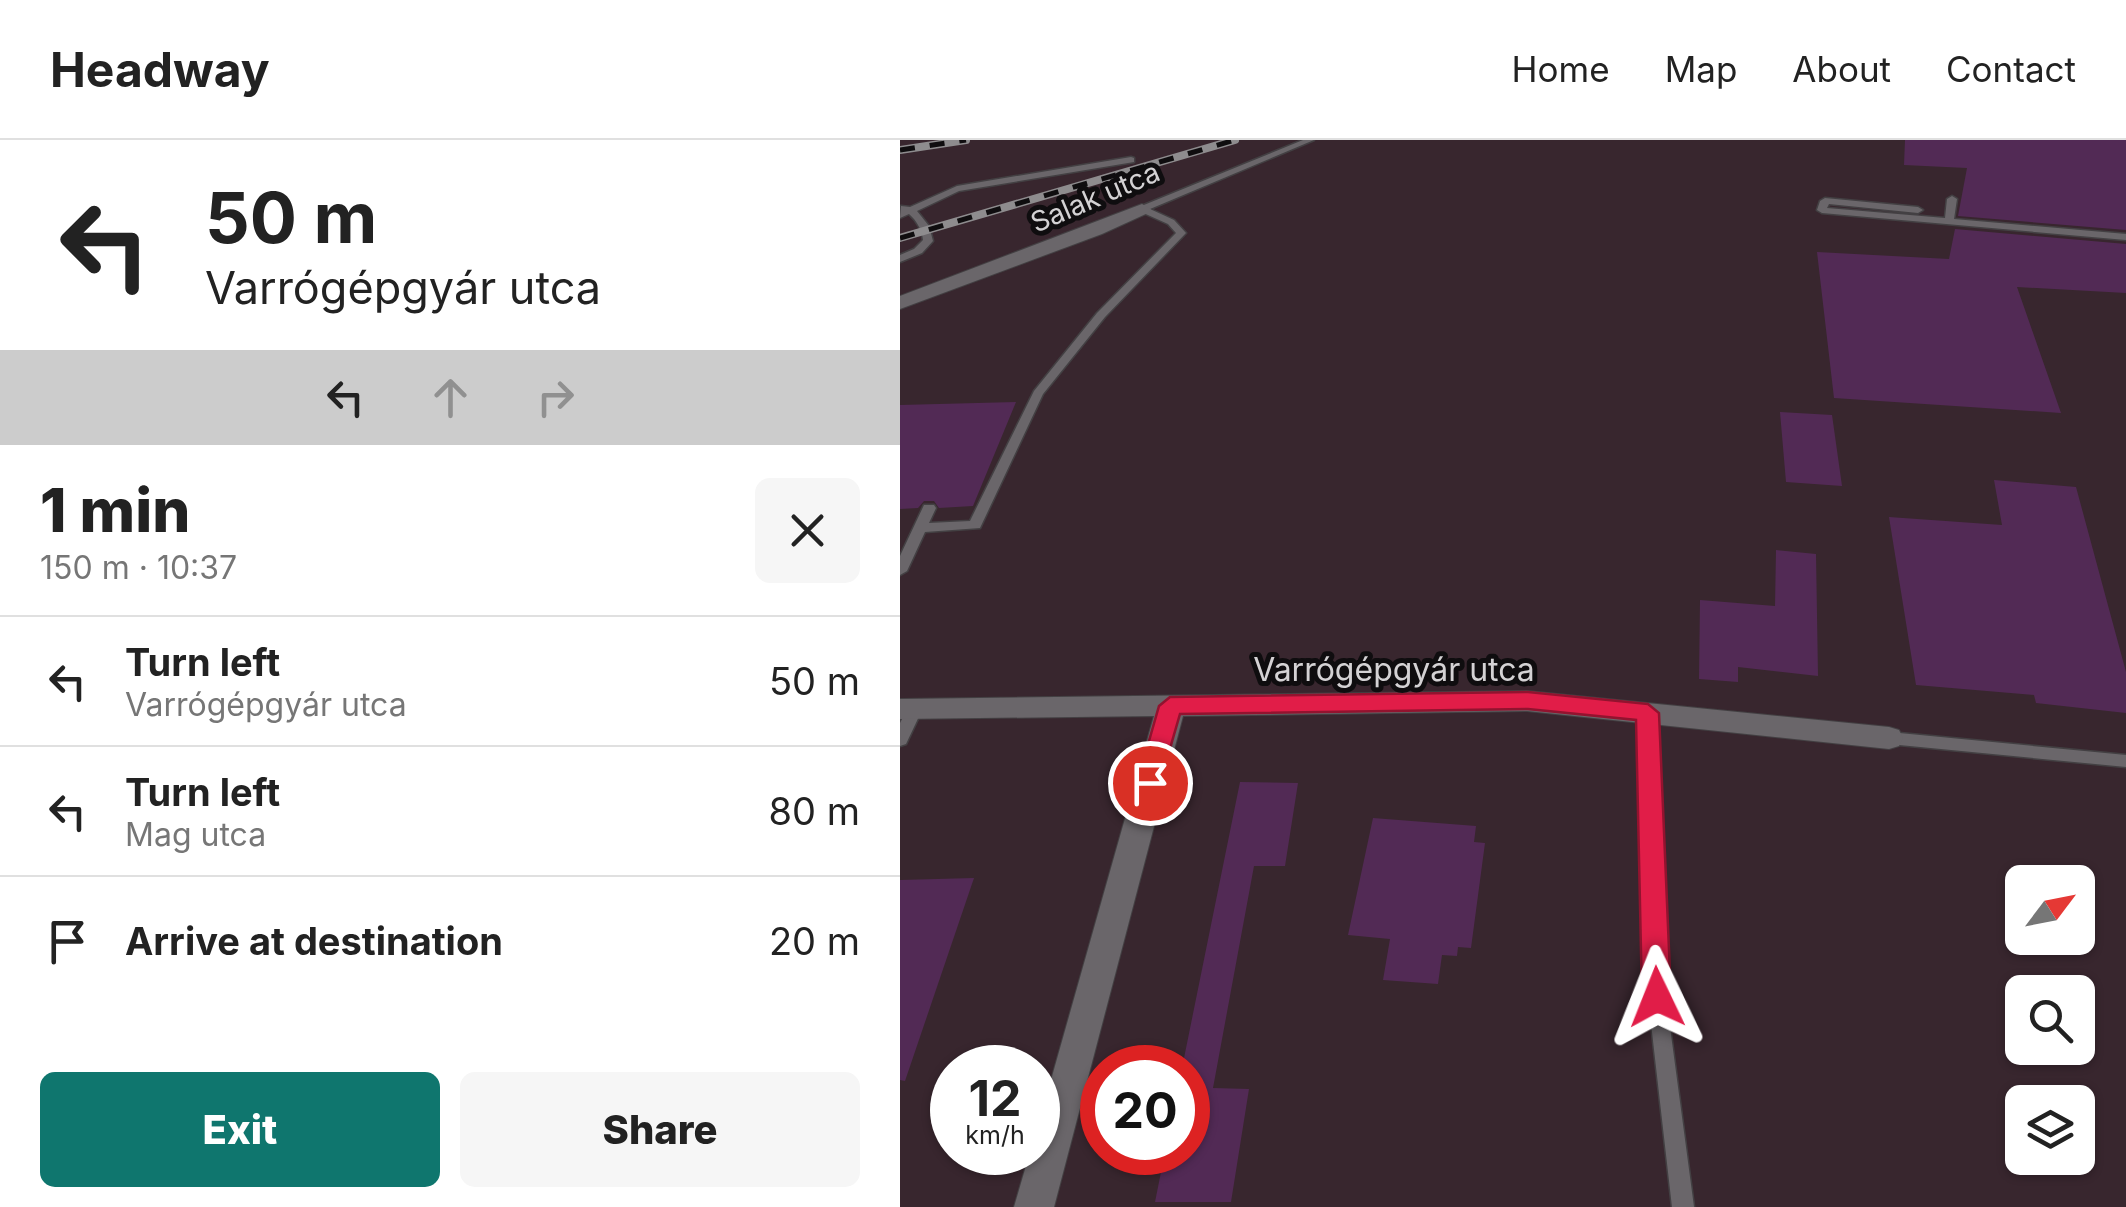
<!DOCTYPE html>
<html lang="en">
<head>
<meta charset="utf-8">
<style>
	:root { --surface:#fff; --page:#f6f6f6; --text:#222; --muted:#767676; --line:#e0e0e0; --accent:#0f766e }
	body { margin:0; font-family:Inter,sans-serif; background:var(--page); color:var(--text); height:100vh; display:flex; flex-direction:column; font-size:38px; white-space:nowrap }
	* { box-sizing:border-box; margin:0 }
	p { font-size:32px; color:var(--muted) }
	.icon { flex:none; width:55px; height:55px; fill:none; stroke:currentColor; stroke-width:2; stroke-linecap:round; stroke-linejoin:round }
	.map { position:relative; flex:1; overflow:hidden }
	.drawer { display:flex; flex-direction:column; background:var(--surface); width:900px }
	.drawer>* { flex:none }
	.banner { background:#fff; color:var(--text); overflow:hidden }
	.needle { width:65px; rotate:58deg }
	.fabs { position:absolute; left:1105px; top:725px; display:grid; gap:20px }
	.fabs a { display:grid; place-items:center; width:90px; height:90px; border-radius:15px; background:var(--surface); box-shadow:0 2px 8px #0004; font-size:50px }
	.speed { position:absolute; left:30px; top:905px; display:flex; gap:20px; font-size:50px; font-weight:700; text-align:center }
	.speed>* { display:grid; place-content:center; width:130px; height:130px; border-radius:50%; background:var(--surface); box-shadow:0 2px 8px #0004; line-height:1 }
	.speed small { font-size:25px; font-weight:400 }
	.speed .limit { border:15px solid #d22; background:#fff; color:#111 }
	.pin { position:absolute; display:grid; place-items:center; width:85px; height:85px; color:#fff; margin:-42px; border:5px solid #fff; border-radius:50%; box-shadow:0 2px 10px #0007 }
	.me { position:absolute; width:110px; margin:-55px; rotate:358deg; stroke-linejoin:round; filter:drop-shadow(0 0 8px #0008) }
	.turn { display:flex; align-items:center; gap:35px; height:210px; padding:0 40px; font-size:45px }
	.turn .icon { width:130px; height:130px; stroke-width:2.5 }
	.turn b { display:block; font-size:70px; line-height:85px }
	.lanes { display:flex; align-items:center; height:95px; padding:0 40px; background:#0003; justify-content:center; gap:50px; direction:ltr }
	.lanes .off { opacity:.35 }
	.round { display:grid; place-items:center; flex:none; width:105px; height:105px; border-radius:15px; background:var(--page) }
	.head { display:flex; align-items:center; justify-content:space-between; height:170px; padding:0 40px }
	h1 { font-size:60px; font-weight:800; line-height:75px }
	.cta { display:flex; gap:20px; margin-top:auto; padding:20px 40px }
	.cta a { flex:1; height:115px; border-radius:15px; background:var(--accent); color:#fff; font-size:40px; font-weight:800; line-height:115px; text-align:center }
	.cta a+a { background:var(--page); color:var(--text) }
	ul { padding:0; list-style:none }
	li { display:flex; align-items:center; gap:30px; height:130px; padding:0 40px; border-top:2px solid var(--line) }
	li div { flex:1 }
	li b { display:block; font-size:38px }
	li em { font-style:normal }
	header { display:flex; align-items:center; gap:60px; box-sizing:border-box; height:140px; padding:0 50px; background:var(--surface); border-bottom:2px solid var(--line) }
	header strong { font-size:48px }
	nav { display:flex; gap:55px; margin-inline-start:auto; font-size:35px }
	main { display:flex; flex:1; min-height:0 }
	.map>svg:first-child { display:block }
	.industrial { fill:#38262e; fill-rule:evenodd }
	.building { fill:#522a55 }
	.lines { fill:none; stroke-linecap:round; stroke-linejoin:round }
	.service-casing { stroke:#434043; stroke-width:3 }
	.minor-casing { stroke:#434043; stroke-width:2 }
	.service { fill:#6a666a; fill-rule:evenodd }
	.minor { fill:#6a666a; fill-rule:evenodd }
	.rail-casing { stroke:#8e8c8e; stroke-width:8 }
	.rail { stroke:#0f0d0f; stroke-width:5; stroke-dasharray:15; stroke-linecap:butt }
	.route { fill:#e11d48; stroke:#92132f; stroke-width:2.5 }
	.labels { text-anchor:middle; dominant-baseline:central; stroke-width:10; stroke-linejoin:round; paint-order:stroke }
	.far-street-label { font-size:28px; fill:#d4d2d4; stroke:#0f0d0f }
	.street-label { font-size:32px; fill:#d4d2d4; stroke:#0f0d0f }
</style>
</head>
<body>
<header>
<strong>Headway</strong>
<nav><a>Home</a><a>Map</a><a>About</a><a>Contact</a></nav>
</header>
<main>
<section class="drawer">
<div class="banner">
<div class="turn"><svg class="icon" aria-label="left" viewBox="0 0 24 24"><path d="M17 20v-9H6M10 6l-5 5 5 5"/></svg><div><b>50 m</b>Varrógépgyár utca</div></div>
<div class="lanes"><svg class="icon" aria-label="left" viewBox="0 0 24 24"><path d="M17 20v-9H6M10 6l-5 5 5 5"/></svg><svg class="icon off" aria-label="ahead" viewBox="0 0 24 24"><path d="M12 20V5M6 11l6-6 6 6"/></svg><svg class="icon off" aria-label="right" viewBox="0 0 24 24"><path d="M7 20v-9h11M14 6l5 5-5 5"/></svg></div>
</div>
<div class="head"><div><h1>1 min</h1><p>150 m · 10:37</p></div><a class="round"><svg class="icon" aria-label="close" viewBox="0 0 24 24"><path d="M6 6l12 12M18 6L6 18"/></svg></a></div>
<ul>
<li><svg class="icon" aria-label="left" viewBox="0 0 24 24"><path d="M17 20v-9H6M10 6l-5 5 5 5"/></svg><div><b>Turn left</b><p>Varrógépgyár utca</p></div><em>50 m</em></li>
<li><svg class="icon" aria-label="left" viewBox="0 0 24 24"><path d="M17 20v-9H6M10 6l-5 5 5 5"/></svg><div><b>Turn left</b><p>Mag utca</p></div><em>80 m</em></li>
<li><svg class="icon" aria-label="arrive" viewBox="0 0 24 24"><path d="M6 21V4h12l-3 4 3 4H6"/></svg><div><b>Arrive at destination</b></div><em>20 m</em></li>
</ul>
<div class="cta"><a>Exit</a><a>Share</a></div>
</section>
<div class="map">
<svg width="1226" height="1067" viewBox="0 0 1226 1067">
	<rect width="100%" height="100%" fill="#272327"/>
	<path class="industrial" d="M 0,0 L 1226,0 L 1226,1067 L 0,1067 ZM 1122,742 L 1178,742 L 1178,798 L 1122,798 ZM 1122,852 L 1178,852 L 1178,908 L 1122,908 ZM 52,928 L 138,928 L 138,1012 L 52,1012 ZM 202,928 L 288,928 L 288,1012 L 202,1012 ZM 1122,962 L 1178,962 L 1178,1018 L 1122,1018 Z"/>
	<g class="building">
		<path d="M 1005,0 L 1226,0 L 1226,90 L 1058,76 L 1067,28 L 1004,25 Z"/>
		<path d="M 1055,89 L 1226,104 L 1226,153 L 1117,147 L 1161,273 L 934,258 L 917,112 L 1049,119 Z"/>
		<path d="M 116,262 L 73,366 L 39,368 L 34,361 L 24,361 L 18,368 L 0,369 L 0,265 Z"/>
		<path d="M 880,272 L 932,275 L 942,346 L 886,342 Z"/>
		<path d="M 1094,340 L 1176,347 L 1226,532 L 1226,573 L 1136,563 L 1134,555 L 1016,545 L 989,377 L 1102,385 Z"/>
		<path d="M 876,410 L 916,414 L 918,536 L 838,527 L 838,542 L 799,539 L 800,460 L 875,466 Z"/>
		<path d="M 340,642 L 398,643 L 385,726 L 354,726 L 313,948 L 349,949 L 331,1062 L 255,1062 L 265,1012 L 288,1012 L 288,928 L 282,928 Z"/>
		<path d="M 473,678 L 576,686 L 574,702 L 585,703 L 571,808 L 558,807 L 557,816 L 542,815 L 538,844 L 483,840 L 490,799 L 448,795 Z"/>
		<path d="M 74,738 L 5,941 L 0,940 L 0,740 Z"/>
	</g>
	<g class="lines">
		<g class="service-casing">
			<g id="service">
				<path d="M 403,0 L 414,0 L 250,69 L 274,80 L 286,93 L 205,177 L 143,254 L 80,388 L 25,392 L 7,431 L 0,435 L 0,416 L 24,365 L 34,365 L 36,368 L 29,383 L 70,381 L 134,251 L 197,173 L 276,93 L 268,84 L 239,71 L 239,67 Z"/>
				<path d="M 231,17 L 234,18 L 234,22 L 59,51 L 17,71 L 29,86 L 33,101 L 22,113 L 0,122 L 0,115 L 14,109 L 23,100 C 22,90 17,81 9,74 L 0,78 L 1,66 L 10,67 L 57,46 Z"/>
				<path d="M 1052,56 L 1057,59 L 1054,79 L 1226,94 L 1226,100 L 922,73 L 917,70 L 920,61 L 925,58 L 1018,67 L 1023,70 L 1018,73 L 929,64 L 927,68 L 1045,78 L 1047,59 Z"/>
				<path d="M 15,562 L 20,564 L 23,568 L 6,604 L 0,606 L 0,583 L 10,564 Z"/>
				<path d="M 748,567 L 753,569 L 756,573 L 766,857 L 794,1067 L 772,1067 L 748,857 L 740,573 L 743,569 Z"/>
				<path d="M 989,592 L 1226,615 L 1226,627 L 989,604 L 983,602 L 981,598 L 983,594 Z"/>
			</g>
		</g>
		<g class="minor-casing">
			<g id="minor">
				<path d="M 242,64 L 251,69 L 248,73 L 202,94 L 0,169 L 0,156 Z"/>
				<path d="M 627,551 L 989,587 L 999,590 L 1003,598 L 999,606 L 989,609 L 627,571 L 283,576 L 154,1067 L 114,1067 L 130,1012 L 138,1012 L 138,986 L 254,576 L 0,579 L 0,559 Z"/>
			</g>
		</g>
		<use href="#service" class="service"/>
		<use href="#minor" class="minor"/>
		<g class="rail-casing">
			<g id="rail">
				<path d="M 0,10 L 66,0"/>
				<path d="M 0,98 L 335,0"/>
			</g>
		</g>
		<use href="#rail" class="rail"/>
	</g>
	<path class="route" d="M 628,552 L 748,564 L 759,573 L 771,857 L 767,866 L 757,870 L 747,866 L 742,857 L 736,580 L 628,569 L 280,574 L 258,650 L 241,650 L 237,643 L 259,566 L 270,557 Z"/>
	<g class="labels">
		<g class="far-street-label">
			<text transform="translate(195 57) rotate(-23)">Salak utca</text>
		</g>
		<g class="street-label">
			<text x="494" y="529">Varrógépgyár utca</text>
		</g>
	</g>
</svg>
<div class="fabs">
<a><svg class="needle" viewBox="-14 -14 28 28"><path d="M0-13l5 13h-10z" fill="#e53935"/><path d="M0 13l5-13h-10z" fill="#767676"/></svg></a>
<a><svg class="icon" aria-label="search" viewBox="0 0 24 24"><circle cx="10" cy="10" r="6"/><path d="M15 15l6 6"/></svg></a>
<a><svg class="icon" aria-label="layers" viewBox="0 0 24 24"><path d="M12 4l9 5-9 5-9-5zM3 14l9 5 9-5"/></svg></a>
</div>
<div class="speed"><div>12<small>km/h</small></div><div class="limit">20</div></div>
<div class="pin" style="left:250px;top:643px;background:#d93025"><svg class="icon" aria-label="arrive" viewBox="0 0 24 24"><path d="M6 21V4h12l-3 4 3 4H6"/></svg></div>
<svg class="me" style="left:757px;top:857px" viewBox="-20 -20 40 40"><path d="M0-17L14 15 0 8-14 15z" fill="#e11d48" stroke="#fff" stroke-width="4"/></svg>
</div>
</main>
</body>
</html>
